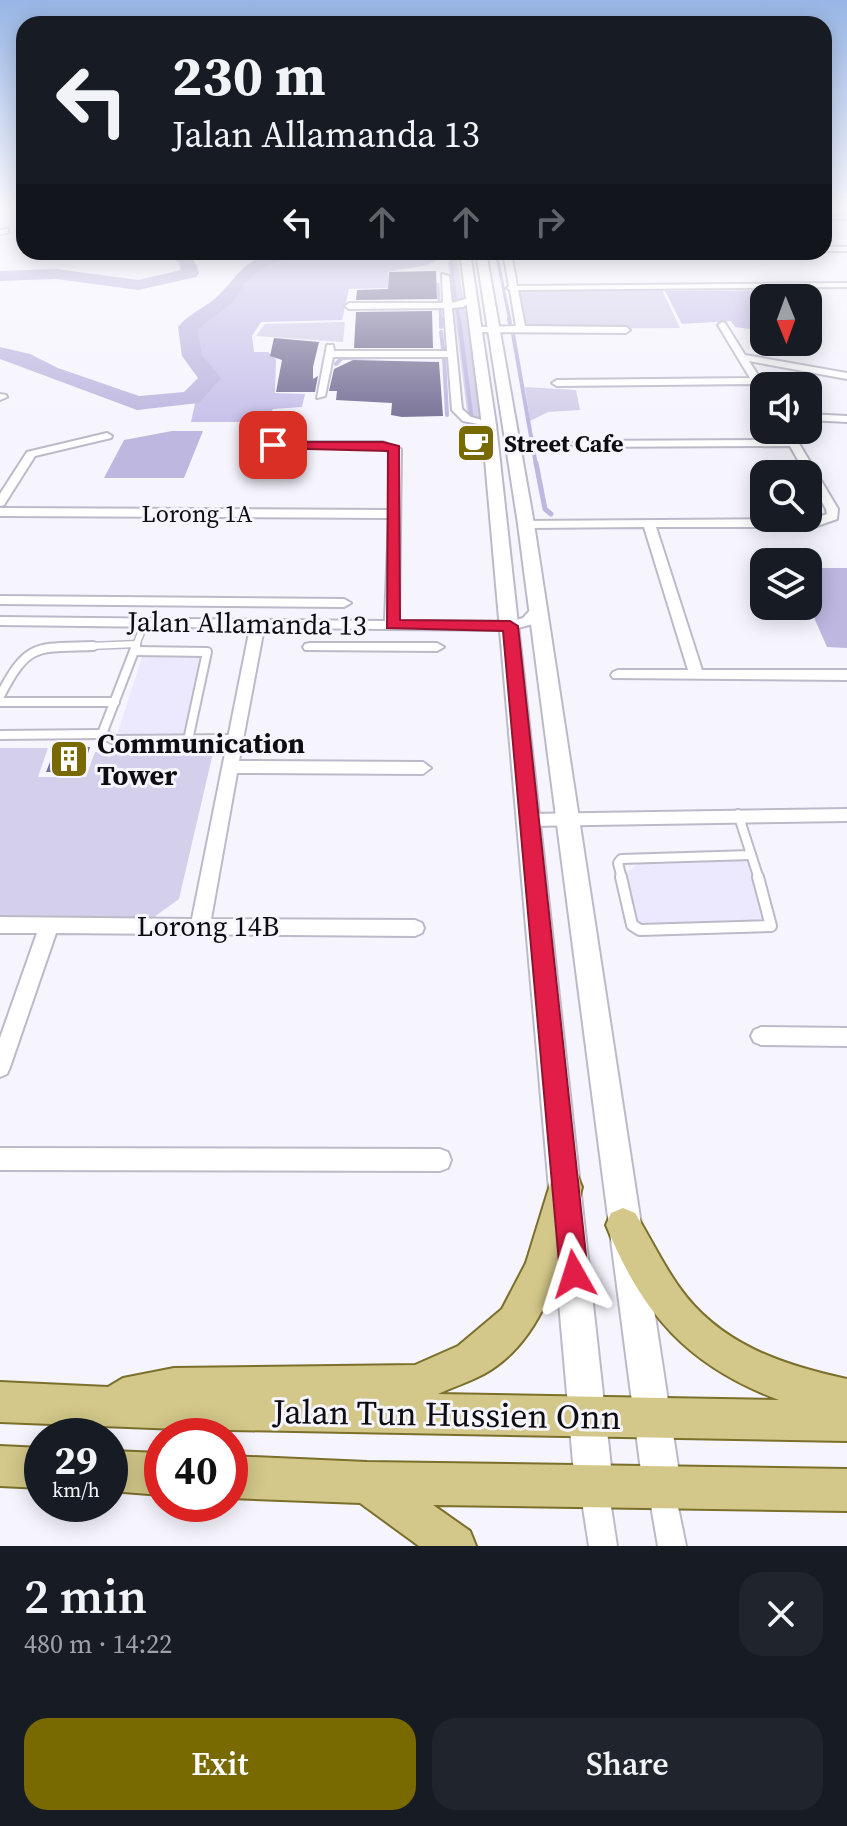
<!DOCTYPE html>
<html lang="en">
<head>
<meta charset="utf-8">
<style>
	:root { --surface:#171b24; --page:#20242c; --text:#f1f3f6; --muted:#9ea1a6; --accent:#786900 }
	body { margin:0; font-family:"Source Serif 4",serif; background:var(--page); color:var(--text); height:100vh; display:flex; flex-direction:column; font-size:30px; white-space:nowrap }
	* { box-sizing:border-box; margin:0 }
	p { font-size:26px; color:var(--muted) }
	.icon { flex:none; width:44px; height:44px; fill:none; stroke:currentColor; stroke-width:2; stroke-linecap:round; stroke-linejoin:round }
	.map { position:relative; height:1546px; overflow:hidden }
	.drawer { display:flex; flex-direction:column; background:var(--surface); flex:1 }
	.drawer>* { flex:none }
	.hud { position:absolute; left:16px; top:16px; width:816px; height:244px; border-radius:24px; box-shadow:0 4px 20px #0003; background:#171b24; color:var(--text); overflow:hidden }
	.needle { width:52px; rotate:179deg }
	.buttons { position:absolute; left:750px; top:284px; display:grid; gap:16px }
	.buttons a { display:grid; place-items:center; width:72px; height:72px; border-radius:16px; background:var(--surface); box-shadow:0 4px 20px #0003; font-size:40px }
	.speed { position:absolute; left:24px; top:1418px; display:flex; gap:16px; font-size:40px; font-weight:700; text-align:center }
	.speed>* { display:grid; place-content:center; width:104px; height:104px; border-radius:50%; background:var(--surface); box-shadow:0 4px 20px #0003; line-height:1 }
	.speed small { font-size:20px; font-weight:400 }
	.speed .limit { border:12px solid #d22; background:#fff; color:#111 }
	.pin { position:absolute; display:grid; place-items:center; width:68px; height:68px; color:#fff; margin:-34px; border-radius:16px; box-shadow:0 4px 12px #0006 }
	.me { position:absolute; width:88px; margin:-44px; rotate:354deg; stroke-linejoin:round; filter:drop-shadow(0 0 6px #0008) }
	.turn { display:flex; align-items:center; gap:28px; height:168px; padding:0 24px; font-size:36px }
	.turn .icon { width:104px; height:104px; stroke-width:2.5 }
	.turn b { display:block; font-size:56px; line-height:68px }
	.lanes { display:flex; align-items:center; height:76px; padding:0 24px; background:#0003; justify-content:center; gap:40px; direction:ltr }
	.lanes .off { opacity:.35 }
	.round { display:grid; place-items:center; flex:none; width:84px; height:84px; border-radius:24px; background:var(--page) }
	.overview { display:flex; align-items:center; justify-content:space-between; height:136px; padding:0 24px }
	h1 { font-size:48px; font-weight:600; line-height:60px }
	.primary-button { display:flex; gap:16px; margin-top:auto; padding:16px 24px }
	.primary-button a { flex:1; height:92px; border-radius:24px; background:var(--accent); color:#fff; font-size:32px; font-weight:600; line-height:92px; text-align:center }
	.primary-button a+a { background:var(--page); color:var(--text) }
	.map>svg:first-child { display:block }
	.built { fill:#ece9ff }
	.green { fill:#d4cfea }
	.forest { fill:#c8c1ea }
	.water { fill:#beb7e0 }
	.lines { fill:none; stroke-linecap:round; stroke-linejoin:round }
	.stream-far2 { stroke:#beb7e0; stroke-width:3 }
	.stream-far1 { stroke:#beb7e0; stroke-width:4 }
	.stream { stroke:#beb7e0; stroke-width:5 }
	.river { fill:#beb7e0; fill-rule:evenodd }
	.building { fill:#787297 }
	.lane-far2-casing { stroke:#bcbac8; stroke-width:9 }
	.lane-far1-casing { stroke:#bcbac8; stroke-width:12 }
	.lane-casing { stroke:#bcbac8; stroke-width:14 }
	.street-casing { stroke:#bcbac8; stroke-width:4 }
	.secondary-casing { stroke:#bcbac8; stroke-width:4 }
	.primary-casing { stroke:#7b6f2c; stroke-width:4 }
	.lane-far2 { stroke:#fff; stroke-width:6 }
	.lane-far1 { stroke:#fff; stroke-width:8 }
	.lane { stroke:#fff; stroke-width:10 }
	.street { fill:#fff; fill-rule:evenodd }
	.secondary { fill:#fff; fill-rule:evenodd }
	.primary { fill:#d3c889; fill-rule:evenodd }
	.route { fill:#e11d48; stroke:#92132f; stroke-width:2 }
	.labels { text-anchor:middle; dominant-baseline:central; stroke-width:6; stroke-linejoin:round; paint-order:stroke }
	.far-poi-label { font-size:24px; font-weight:bold; fill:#0e0d12; stroke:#f6f5fe; text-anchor:start }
	.far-street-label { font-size:24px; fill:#0e0d12; stroke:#f6f5fe }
	.street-label { font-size:28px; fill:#0e0d12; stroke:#f6f5fe }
	.poi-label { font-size:28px; font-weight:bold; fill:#0e0d12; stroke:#f6f5fe; text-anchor:start }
	.near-street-label { font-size:34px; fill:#0e0d12; stroke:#f6f5fe }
</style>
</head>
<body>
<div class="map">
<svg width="847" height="1546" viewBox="0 0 847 1546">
	<rect width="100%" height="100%" fill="#f6f5fe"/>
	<g class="built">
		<path d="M 142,657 L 203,657 L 181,741 L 115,741 Z"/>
		<path d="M 751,859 L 768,922 L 634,923 L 625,874 L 643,860 Z"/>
	</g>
	<g class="green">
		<path d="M 457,258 L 483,421 L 468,419 L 448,262 Z"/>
		<path d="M 662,290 L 680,328 L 524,329 L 517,291 Z"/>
		<path d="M 345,322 L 343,342 L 256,336 L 265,324 Z"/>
		<path d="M 525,387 L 576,390 L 580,410 L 548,412 L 530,421 Z"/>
		<path d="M 0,748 L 48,748 L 38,777 L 86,777 L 95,752 L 213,753 L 179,899 L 150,920 L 0,920 Z"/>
	</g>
	<g class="forest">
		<path d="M 317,252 L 445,252 L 446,256 L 427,265 L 388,272 L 388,288 L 349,289 L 342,320 L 261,322 L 252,336 L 254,352 L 268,352 L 276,359 L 275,393 L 305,394 L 302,407 L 273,409 L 266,422 L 191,422 L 196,399 L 215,377 L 198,356 L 192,328 L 229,300 L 243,280 L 264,263 Z"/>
		<path d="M 779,290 L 785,298 L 764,298 L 764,331 L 735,327 L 731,321 L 682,324 L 665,291 Z"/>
	</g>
	<g class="water">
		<path d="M 172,431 L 203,431 L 184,478 L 104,478 L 124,440 Z"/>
		<path d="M 808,568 L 847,568 L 847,648 L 827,647 L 808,604 Z"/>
	</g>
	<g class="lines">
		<g class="stream-far2">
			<path d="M 450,252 L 456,303"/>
			<path d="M 496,252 L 510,321"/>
			<path d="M 438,284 L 439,302"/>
			<path d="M 457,308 L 459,321"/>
			<path d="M 440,309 L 441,321"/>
		</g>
		<g class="stream-far1">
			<path d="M 441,319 L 441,327"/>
			<path d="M 459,319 L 472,421"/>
			<path d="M 509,319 L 510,323"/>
			<path d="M 441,332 L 443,349"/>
			<path d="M 513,334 L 536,465"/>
			<path d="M 392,357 L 407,357"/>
			<path d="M 438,357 L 444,357 L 447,415"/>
			<path d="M 336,364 L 342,358 L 386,357"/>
		</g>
		<path class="stream" d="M 536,463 L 545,509 L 551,514"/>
		<g class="river">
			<path d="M 165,252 C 184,252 193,252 199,273 L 196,277 L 138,290 L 56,279 L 0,281 L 0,271 L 56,269 L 138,280 L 181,270 L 179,263 Z"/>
			<path d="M 280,252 L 311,252 L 265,266 L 245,283 L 232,303 L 198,329 L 202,355 L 221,378 L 199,403 L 137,410 L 0,359 L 0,347 L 30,354 L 58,368 L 139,396 L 184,392 L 198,378 L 182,356 L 178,327 C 189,313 207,307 219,295 C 243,269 244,260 280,252 Z"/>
		</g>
	</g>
	<g class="building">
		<path d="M 436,271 L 437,299 L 356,300 L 357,290 L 388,289 L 389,272 Z"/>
		<path d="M 432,311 L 433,348 L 354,348 L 356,312 Z"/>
		<path d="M 274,338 L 319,342 L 313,367 L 313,379 L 318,376 L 315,392 L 276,392 L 282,360 L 270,356 Z"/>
		<path d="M 353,360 L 439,362 L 443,416 L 402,417 L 391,415 L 392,403 L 336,400 L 337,391 L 329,391 L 334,369 Z"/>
		<path d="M 56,747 L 90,747 L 82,772 L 46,772 Z"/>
	</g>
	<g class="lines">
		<g class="lane-far2-casing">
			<g id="lane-far2">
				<path d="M 43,648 L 137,644"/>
				<path d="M 135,648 L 145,622"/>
			</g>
		</g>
		<g class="lane-far1-casing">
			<g id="lane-far1">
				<path d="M 136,646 L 102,734 L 115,740 L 237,739"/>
				<path d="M 135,651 L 207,652 L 188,740"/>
				<path d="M 0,696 C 28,642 36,648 93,646"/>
				<path d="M 0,702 L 115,702"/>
				<path d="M 0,735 L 102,734"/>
				<path d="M 738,814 L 759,879"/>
				<path d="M 622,879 L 618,863 L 621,859 L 751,855"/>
			</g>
		</g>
		<g class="lane-casing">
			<path id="lane" d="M 621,877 L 632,925 L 640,930 L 771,926 L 758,877"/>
		</g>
		<g class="street-casing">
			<g id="street">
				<path d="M 847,215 L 847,219 L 826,218 Z"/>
				<path d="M 8,229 L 8,233 L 0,234 L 0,230 Z"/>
				<rect x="824" y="247" width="23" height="4"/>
				<path d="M 503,252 L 511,252 L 517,286 L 847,283 L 847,287 L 518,290 L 525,326 L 626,327 L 630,330 L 626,333 L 474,332 L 474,328 L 477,327 L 516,326 L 510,290 L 507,288 L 509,286 Z"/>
				<path d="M 442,274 L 449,276 L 452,303 L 472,297 L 476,299 L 463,307 L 452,308 L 462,409 L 471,417 L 493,423 L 493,427 L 463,421 L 452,410 L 448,357 L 333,357 L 325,396 L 317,398 L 327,345 L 333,345 L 334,351 L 447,351 L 444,308 L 349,309 L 345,306 L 349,303 L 443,303 Z"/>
				<path d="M 722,322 L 725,323 L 745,355 L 847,373 L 847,379 L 749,361 L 765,386 L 764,396 L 761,395 L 754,384 L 557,386 L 552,383 L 557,380 L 750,378 L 718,325 Z"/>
				<path d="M 0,394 L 6,395 L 7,397 L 0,400 Z"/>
				<path d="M 808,414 L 847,416 L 847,422 L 808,420 Z"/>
				<path d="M 781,430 L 791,430 L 838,509 L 837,519 L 814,527 L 656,527 L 702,670 L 847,670 L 847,680 L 613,678 L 611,675 L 613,672 L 618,670 L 688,670 L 644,527 L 526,528 L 520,524 L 522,521 L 813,519 L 827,514 L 826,509 L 790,446 L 576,447 L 571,444 L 576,441 L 786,440 Z"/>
				<path d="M 107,433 L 112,436 L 111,438 L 35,456 L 4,505 L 0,506 L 0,494 L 27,452 Z"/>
				<path d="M 273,442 L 383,442 L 401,449 L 399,621 L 510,622 L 523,618 L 531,609 L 536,608 L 543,612 L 533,624 L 510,630 L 264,628 L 239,761 L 423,762 L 431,768 L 423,774 L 237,773 L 211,919 L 415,920 L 422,923 L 424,928 L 422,933 L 415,936 L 56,933 L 10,1067 L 7,1074 L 0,1077 L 0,1038 L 37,933 L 0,933 L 0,917 L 192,919 L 250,628 L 0,625 L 0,617 L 385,621 L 389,518 L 0,516 L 0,508 L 389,510 L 392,453 L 381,448 L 269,447 L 268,445 Z"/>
				<path d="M 0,596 L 344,599 L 351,603 L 344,607 L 0,604 Z"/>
				<path d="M 310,643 L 437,643 L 444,647 L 437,651 L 305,650 L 303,647 L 305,644 Z"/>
				<path d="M 847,809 L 847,821 L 529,826 L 523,824 L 521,820 L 523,816 L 529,814 Z"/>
				<path d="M 761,1027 L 847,1028 L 847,1046 L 761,1045 L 754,1042 L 751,1036 L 754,1030 Z"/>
				<path d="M 0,1148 L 440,1149 L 448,1152 L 451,1160 L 448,1168 L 440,1171 L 0,1170 Z"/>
				<path d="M 594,1474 L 604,1478 L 608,1488 L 617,1546 L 589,1546 L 580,1488 L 584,1478 Z"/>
				<path d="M 662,1474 L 672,1478 L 686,1546 L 658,1546 L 648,1488 L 652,1478 Z"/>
			</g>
		</g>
		<g class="secondary-casing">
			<g id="secondary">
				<path d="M 460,252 L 470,252 L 496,425 L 613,1485 L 607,1498 L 594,1504 L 581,1498 L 575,1485 L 482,425 Z"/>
				<path d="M 476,252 L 486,252 L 534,524 L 681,1486 L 675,1499 L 662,1505 L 649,1499 L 643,1486 L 518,524 Z"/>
			</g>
		</g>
		<g class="primary-casing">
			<g id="primary">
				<path d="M 565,1170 L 577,1175 L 582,1187 C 564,1253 549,1338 484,1374 C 469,1382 453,1387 438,1394 L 779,1400 C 688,1366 642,1314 606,1225 L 611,1213 L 623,1208 L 635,1213 C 650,1237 662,1263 679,1287 C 719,1344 782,1365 847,1379 L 847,1441 L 178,1429 L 0,1422 L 0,1382 L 108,1387 L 123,1378 L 174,1368 L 415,1365 L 458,1346 L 502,1309 L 526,1263 L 553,1175 Z"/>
				<path d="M 0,1446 L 42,1448 L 42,1488 L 0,1486 Z"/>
				<path d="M 110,1451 L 162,1453 L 162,1495 L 110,1491 Z"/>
				<path d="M 230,1456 L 367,1462 L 847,1469 L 847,1511 L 433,1505 L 470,1531 L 476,1546 L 419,1546 L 360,1503 L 230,1498 Z"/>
			</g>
		</g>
		<use href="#lane-far2" class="lane-far2"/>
		<use href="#lane-far1" class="lane-far1"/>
		<use href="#lane" class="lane"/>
		<use href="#street" class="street"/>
		<use href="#secondary" class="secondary"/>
		<use href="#primary" class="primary"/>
	</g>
	<linearGradient id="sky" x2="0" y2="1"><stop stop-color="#97b5e5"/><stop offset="0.49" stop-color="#fbfaff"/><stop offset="1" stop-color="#fbfaff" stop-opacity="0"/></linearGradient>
	<rect width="847" height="424" fill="url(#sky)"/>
	<path class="route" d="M 273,442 L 383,442 L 399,446 L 400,620 L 510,621 L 518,626 L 588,1274 L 584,1283 L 574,1287 L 564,1283 L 560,1274 L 503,631 L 387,628 L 388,451 L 269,448 L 267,445 Z"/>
	<defs>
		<g id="cafe-square" transform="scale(2)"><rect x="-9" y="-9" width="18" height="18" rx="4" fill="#786900" stroke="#f6f5fe"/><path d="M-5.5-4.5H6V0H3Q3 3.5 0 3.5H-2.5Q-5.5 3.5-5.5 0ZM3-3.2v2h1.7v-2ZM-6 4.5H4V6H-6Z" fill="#fff"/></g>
		<g id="building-square" transform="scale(2)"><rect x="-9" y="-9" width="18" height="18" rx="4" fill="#786900" stroke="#f6f5fe"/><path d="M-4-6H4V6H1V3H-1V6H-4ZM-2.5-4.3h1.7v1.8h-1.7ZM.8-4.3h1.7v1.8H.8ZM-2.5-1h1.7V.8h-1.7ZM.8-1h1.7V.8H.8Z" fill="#fff"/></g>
	</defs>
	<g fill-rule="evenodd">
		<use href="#cafe-square" x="476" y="443"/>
		<use href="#building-square" x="69" y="759"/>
	</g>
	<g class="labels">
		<g class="far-poi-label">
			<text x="504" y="443">Street Cafe</text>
		</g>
		<g class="far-street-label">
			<text x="197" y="513">Lorong 1A</text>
		</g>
		<g class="street-label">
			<text transform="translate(247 623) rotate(1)">Jalan Allamanda 13</text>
			<text x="208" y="926">Lorong 14B</text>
		</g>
		<g class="poi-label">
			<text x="97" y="743">Communication<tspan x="97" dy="32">Tower</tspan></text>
		</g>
		<g class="near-street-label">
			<text transform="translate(447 1414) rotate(1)">Jalan Tun Hussien Onn</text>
		</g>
	</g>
</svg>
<div class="buttons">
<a><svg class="needle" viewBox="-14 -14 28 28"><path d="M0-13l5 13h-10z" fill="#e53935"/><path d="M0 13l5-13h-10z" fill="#9ea1a6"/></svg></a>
<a><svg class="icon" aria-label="sound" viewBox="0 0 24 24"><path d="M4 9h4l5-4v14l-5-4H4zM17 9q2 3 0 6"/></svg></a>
<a><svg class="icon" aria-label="search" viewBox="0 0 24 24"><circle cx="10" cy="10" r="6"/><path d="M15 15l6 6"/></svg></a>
<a><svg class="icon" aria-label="layers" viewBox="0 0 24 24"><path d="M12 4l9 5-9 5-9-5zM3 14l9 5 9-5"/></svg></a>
</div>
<div class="speed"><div>29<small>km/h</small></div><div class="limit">40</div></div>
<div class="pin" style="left:273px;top:445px;background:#d93025"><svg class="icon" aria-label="arrive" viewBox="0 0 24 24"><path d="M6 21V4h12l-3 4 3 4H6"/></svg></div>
<svg class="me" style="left:574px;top:1274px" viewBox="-20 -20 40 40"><path d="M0-17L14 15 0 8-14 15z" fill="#e11d48" stroke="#fff" stroke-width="4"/></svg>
<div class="hud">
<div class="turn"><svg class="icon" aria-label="left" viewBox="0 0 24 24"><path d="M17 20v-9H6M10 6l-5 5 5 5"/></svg><div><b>230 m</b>Jalan Allamanda 13</div></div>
<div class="lanes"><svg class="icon" aria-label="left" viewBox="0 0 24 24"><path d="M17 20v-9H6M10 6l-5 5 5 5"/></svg><svg class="icon off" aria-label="ahead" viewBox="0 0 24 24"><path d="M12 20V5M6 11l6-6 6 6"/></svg><svg class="icon off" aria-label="ahead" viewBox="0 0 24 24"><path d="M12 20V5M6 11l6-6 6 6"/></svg><svg class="icon off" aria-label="right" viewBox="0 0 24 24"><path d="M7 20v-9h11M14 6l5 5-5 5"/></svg></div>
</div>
</div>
<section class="drawer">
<div class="overview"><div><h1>2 min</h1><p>480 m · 14:22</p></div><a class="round"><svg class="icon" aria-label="close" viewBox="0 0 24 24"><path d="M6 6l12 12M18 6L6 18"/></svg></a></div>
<div class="primary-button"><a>Exit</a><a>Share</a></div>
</section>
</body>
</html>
